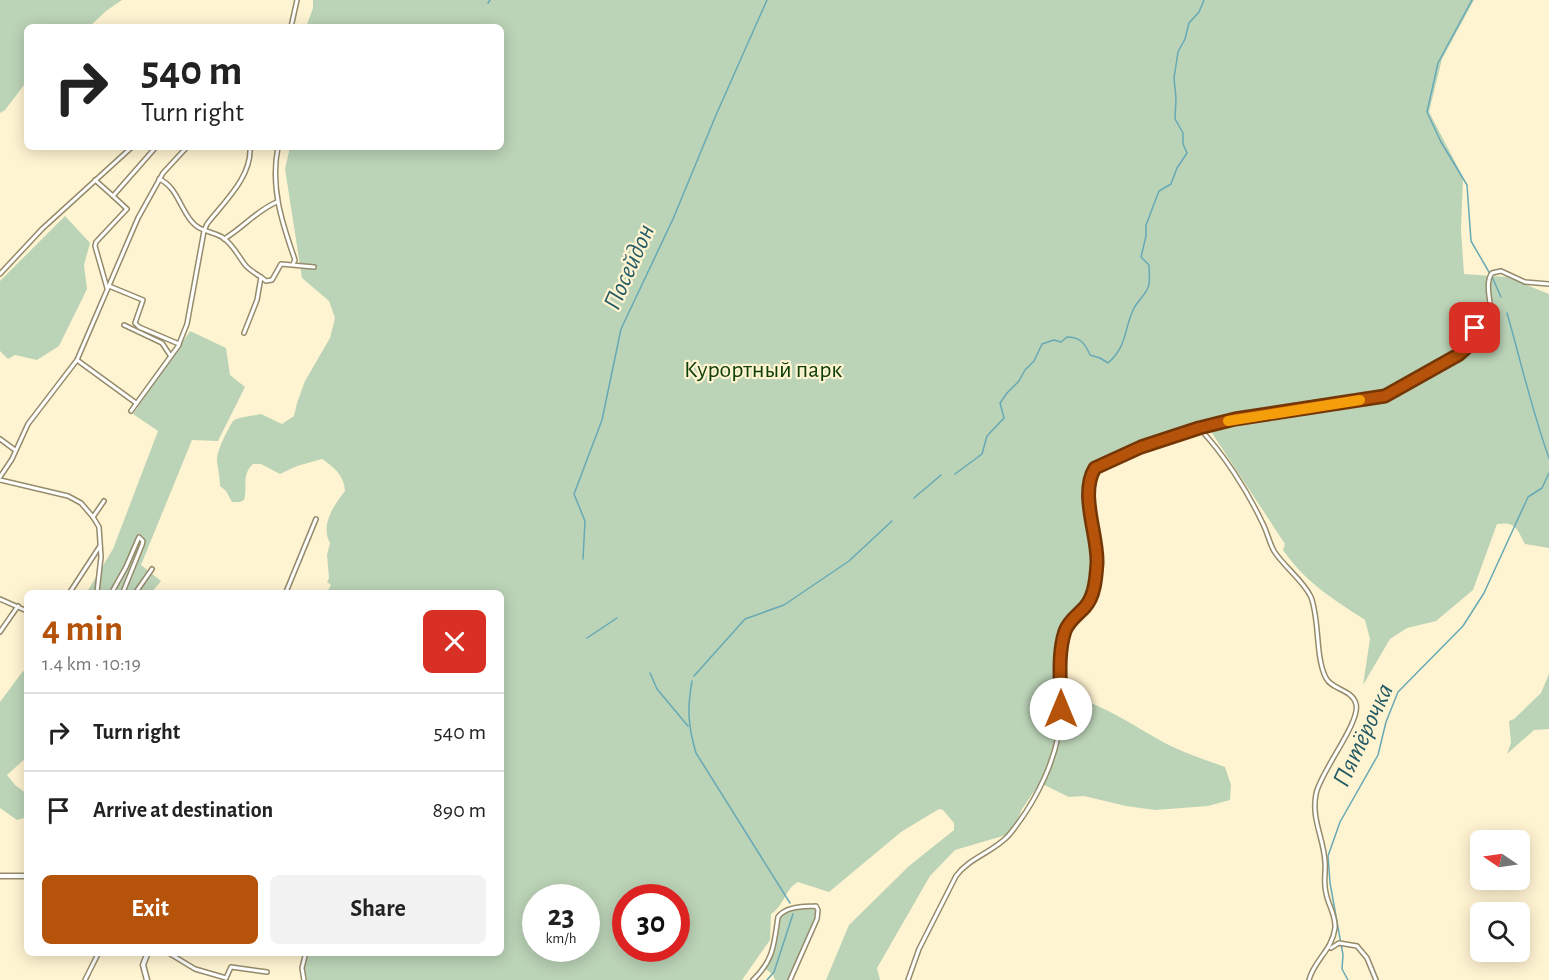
<!DOCTYPE html>
<html lang="en">
<head>
<meta charset="utf-8">
<style>
	:root { --surface:#fff; --page:#f2f2f2; --text:#222; --muted:#767676; --line:#e0e0e0; --accent:#b45309 }
	body { margin:0; font-family:"Alegreya Sans",sans-serif; background:var(--page); color:var(--text); height:100vh; display:flex; flex-direction:column; font-size:22px; white-space:nowrap }
	* { box-sizing:border-box; margin:0 }
	p { font-size:20px; color:var(--muted) }
	.icon { flex:none; width:33px; height:33px; fill:none; stroke:currentColor; stroke-width:2; stroke-linecap:round; stroke-linejoin:round }
	.map { position:relative; flex:1; overflow:hidden }
	.details { position:absolute; left:24px; top:590px; width:480px; height:366px; display:flex; flex-direction:column; background:var(--surface); border-radius:9px; box-shadow:0 3px 15px #0003 }
	.details>* { flex:none }
	.banner { position:absolute; left:24px; top:24px; width:480px; height:126px; border-radius:9px; box-shadow:0 3px 15px #0003; background:#fff; color:var(--text); overflow:hidden }
	.needle { width:39px; rotate:283deg }
	.controls { position:absolute; left:1470px; top:830px; display:grid; gap:12px }
	.controls a { display:grid; place-items:center; width:60px; height:60px; border-radius:9px; background:var(--surface); box-shadow:0 3px 15px #0003; font-size:30px }
	.speed { position:absolute; left:522px; top:884px; display:flex; gap:12px; font-size:30px; font-weight:700; text-align:center }
	.speed>* { display:grid; place-content:center; width:78px; height:78px; border-radius:50%; background:var(--surface); box-shadow:0 3px 15px #0003; line-height:1 }
	.speed small { font-size:15px; font-weight:400 }
	.speed .limit { border:9px solid #d22; background:#fff; color:#111 }
	.pin { position:absolute; display:grid; place-items:center; width:51px; height:51px; color:#fff; margin:-26px; border-radius:12px; box-shadow:0 3px 9px #0006 }
	.me { position:absolute; width:66px; margin:-33px; rotate:0deg; stroke-linejoin:round; filter:drop-shadow(0 0 4px #0008) }
	.turn { display:flex; align-items:center; gap:21px; height:126px; padding:0 18px; font-size:27px }
	.turn .icon { width:78px; height:78px; stroke-width:2.5 }
	.turn b { display:block; font-size:42px; line-height:51px }
	.round { display:grid; place-items:center; flex:none; width:63px; height:63px; border-radius:9px; background:var(--page) }
	.summary { display:flex; align-items:center; justify-content:space-between; height:102px; padding:0 18px }
	h1 { font-size:36px; font-weight:600; line-height:45px; color:var(--accent) }
	.primary-button { display:flex; gap:12px; margin-top:auto; padding:12px 18px }
	.primary-button a { flex:1; height:69px; border-radius:9px; background:var(--accent); color:#fff; font-size:24px; font-weight:600; line-height:69px; text-align:center }
	.primary-button a+a { background:var(--page); color:var(--text) }
	ul { padding:0; list-style:none }
	li { display:flex; align-items:center; gap:18px; height:78px; padding:0 18px; border-top:2px solid var(--line) }
	li div { flex:1 }
	li b { display:block; font-size:22px }
	li em { font-style:normal }
	.map>svg:first-child { display:block }
	.green { fill:#bbd3b7; fill-rule:evenodd }
	.lines { fill:none; stroke-linecap:round; stroke-linejoin:round }
	.stream { stroke:#67a9b5; stroke-width:1.5 }
	.street-casing { stroke:#958b6b; stroke-width:6 }
	.secondary-casing { stroke:#958b6b; stroke-width:7 }
	.street { stroke:#fff; stroke-width:3 }
	.secondary { stroke:#fff; stroke-width:4 }
	.route-casing { stroke:#753606; stroke-width:15 }
	.route { stroke:#b45309; stroke-width:10 }
	.slow { stroke:#f59e0b; stroke-width:10 }
	.labels { text-anchor:middle; dominant-baseline:central; stroke-width:4.5; stroke-linejoin:round; paint-order:stroke }
	.park-label { font-size:24px; fill:#0d3f06; stroke:#fff4d1 }
	.water-label { font-size:26px; font-style:italic; fill:#255c66; stroke:#fff4d1 }
</style>
</head>
<body>
<div class="map">
<svg width="1549" height="980" viewBox="0 0 1549 980">
	<rect width="100%" height="100%" fill="#fff4d1"/>
	<g class="green">
		<path d="M 0,0 L 122,0 L 106,11 L 89,27 L 27,27 L 27,81 L 5,110 L 0,113 Z"/>
		<path d="M 313,0 L 1474,0 L 1442,59 L 1429,112 L 1463,177 L 1461,230 L 1464,274 L 1507,277 L 1549,294 L 1549,548 L 1525,544 C 1517,529 1516,521 1497,524 L 1473,590 L 1436,621 L 1407,628 L 1390,639 L 1363,685 L 1370,639 L 1365,620 C 1333,599 1305,582 1283,550 L 1285,544 L 1206,424 C 1188,427 1102,455 1093,469 C 1086,480 1087,501 1088,514 C 1091,538 1098,561 1091,586 C 1087,601 1074,611 1067,624 C 1055,645 1059,674 1059,696 C 1098,698 1135,728 1169,745 C 1187,754 1206,760 1225,767 L 1231,785 L 1230,800 L 1208,806 L 1155,810 L 1126,806 L 1084,796 L 1069,797 L 1040,783 L 1022,809 L 1017,821 L 1006,835 L 955,850 L 930,876 L 877,968 L 880,980 L 826,980 L 849,925 L 909,866 L 954,830 L 954,823 L 943,810 L 939,809 L 901,832 L 829,892 L 798,882 C 785,889 784,906 771,914 L 770,940 L 742,980 L 307,980 L 304,963 L 307,953 L 501,952 L 501,592 L 327,592 L 331,585 L 327,582 L 329,578 L 327,555 L 330,543 C 320,525 334,505 345,491 C 344,475 334,467 322,459 L 297,466 L 280,474 L 261,464 L 253,464 C 241,475 248,486 244,500 L 240,502 L 232,502 L 226,491 L 220,486 C 220,477 218,470 217,461 C 216,452 228,429 233,421 C 238,417 253,416 261,414 L 282,424 L 294,416 L 297,403 L 305,381 L 330,338 L 335,318 L 329,301 L 302,278 L 285,169 L 290,147 L 501,147 L 501,27 L 306,27 L 313,8 ZM 536,897 L 586,897 L 586,948 L 536,948 ZM 626,897 L 676,897 L 676,948 L 626,948 Z"/>
		<path d="M 65,216 L 90,243 L 84,265 L 87,289 L 59,346 L 37,360 L 15,355 L 8,359 L 0,351 L 0,281 Z"/>
		<path d="M 190,331 L 226,348 L 230,375 L 245,387 L 218,441 L 192,440 L 141,565 L 161,581 L 152,592 L 87,592 L 113,549 L 158,431 L 133,414 Z"/>
		<path d="M 23,671 L 27,673 L 27,757 L 7,775 L 15,785 L 27,794 L 27,817 L 17,820 L 0,808 L 0,702 Z"/>
		<path d="M 1549,674 L 1549,729 L 1534,730 L 1507,754 L 1511,743 L 1509,721 L 1514,719 L 1541,693 Z"/>
		<path d="M 815,907 L 817,910 L 816,919 L 788,980 L 775,980 L 773,975 L 766,969 L 774,952 L 779,918 C 786,907 803,909 815,907 Z"/>
	</g>
	<g class="lines">
		<g class="stream">
			<path d="M 1472,0 L 1438,63 L 1427,112 L 1441,142 L 1467,185 L 1471,241 L 1493,279 L 1501,297"/>
			<path d="M 488,3 L 490,0"/>
			<path d="M 1507,313 C 1521,362 1532,411 1549,458"/>
			<path d="M 955,474 L 982,454 L 987,436 L 1004,418 L 1000,403 L 1007,393 L 1019,381 L 1025,370 L 1034,361 L 1042,344 L 1054,340 L 1061,342 L 1067,337 C 1080,337 1085,343 1090,355 L 1100,358 L 1108,363 C 1128,345 1123,331 1134,308 C 1138,300 1148,293 1149,284 C 1150,278 1149,271 1149,265 L 1141,257 L 1146,236 L 1146,225 L 1159,191 L 1171,184 L 1177,168 L 1187,153 L 1183,144 L 1183,133 L 1175,119 L 1176,98 L 1174,78 L 1178,52 L 1185,39 L 1189,23 L 1199,12 L 1204,0"/>
			<path d="M 914,498 L 941,475"/>
			<path d="M 583,559 L 585,521 L 574,494 L 602,420 L 621,329 L 673,219 L 716,115 L 767,0"/>
			<path d="M 587,638 L 617,618"/>
			<path d="M 650,673 L 657,689 L 688,726"/>
			<path d="M 694,676 L 745,619 L 784,605 L 849,561 L 892,521"/>
			<path d="M 692,681 C 687,709 688,726 696,753 L 790,903"/>
			<path d="M 767,980 L 774,972 L 793,914"/>
			<path d="M 1348,980 L 1342,969 L 1343,955 L 1330,883 L 1328,856 L 1340,822 L 1378,755 L 1386,722 L 1398,692 L 1463,626 L 1484,593 L 1528,497 L 1542,488 L 1549,473"/>
		</g>
		<g class="street-casing">
			<g id="street">
				<path d="M 291,27 L 297,0"/>
				<path d="M 278,147 C 270,187 282,223 295,260 L 293,264"/>
				<path d="M 159,179 C 174,185 179,203 187,215 C 198,233 207,229 222,237 C 233,244 238,256 246,266 C 250,270 256,274 261,277 L 257,300 L 244,333"/>
				<path d="M 95,180 L 113,196"/>
				<path d="M 224,239 C 243,228 257,210 277,202"/>
				<path d="M 0,274 L 42,229 L 132,147"/>
				<path d="M 261,277 L 266,281 L 272,280 L 281,264 L 314,267"/>
				<path d="M 109,286 L 143,300 L 135,323 L 139,327 L 179,344 L 187,324 L 204,231 L 207,224 C 224,202 252,177 250,147"/>
				<path d="M 107,288 L 95,246 L 96,242 L 127,209 L 113,196 L 156,147"/>
				<path d="M 124,325 L 162,343 L 170,355"/>
				<path d="M 77,360 L 136,403"/>
				<path d="M 131,411 L 179,345"/>
				<path d="M 1199,428 C 1223,453 1247,490 1262,522 C 1267,531 1269,542 1274,551 C 1284,567 1303,580 1311,597 C 1320,621 1315,657 1326,678 C 1332,690 1352,689 1356,704 C 1361,722 1320,772 1316,794 C 1311,819 1324,839 1325,862 C 1326,872 1323,882 1326,893 C 1328,905 1336,915 1335,928 C 1332,951 1314,960 1309,980"/>
				<path d="M 0,439 L 15,450"/>
				<path d="M 0,477 L 12,459 L 28,424 L 77,360 L 138,218 L 163,173 L 187,147"/>
				<path d="M 0,480 L 68,496 L 81,503 L 93,517 L 99,527 L 101,557 L 97,592"/>
				<path d="M 93,517 L 104,501"/>
				<path d="M 70,592 L 100,546"/>
				<path d="M 112,592 L 126,567 L 139,537 L 143,541 L 142,545 L 123,592"/>
				<path d="M 136,592 L 152,569"/>
				<path d="M 286,592 L 316,519"/>
				<path d="M 0,599 L 27,611"/>
				<path d="M 0,632 L 18,606"/>
				<path d="M 1331,948 L 1339,943 L 1357,946 L 1367,958 L 1376,980"/>
				<path d="M 167,952 L 195,969 L 226,978"/>
				<path d="M 226,978 L 231,967 L 267,972"/>
				<path d="M 85,980 L 99,952"/>
				<path d="M 304,980 L 302,968 L 306,952"/>
				<path d="M 753,980 C 774,960 774,944 778,917 C 786,906 803,907 816,906 L 818,910 L 817,919 L 790,980"/>
				<path d="M 908,980 L 919,949 L 956,876 C 970,857 994,852 1009,835 C 1037,801 1060,754 1061,711 C 1061,686 1058,658 1064,634 C 1068,621 1079,615 1087,606 C 1093,597 1094,586 1095,575 C 1099,545 1080,493 1095,468 L 1153,443 L 1199,428 L 1235,419 L 1385,396 L 1458,355 L 1466,348 L 1479,316 L 1488,314 L 1491,310 C 1490,299 1485,282 1492,273 L 1501,271 L 1525,282 L 1549,284"/>
			</g>
		</g>
		<g class="secondary-casing">
			<g id="secondary">
				<path d="M 0,876 L 27,876"/>
				<path d="M 147,980 L 143,965 L 148,952"/>
			</g>
		</g>
		<use href="#street" class="street"/>
		<use href="#secondary" class="secondary"/>
	</g>
	<g class="lines">
		<g class="route-casing">
			<path id="route" d="M 1061,709 C 1061,684 1057,655 1065,631 C 1069,620 1078,615 1085,607 C 1095,596 1096,577 1097,563 C 1098,534 1079,494 1095,468 L 1141,447 L 1199,428 L 1235,419 L 1385,396 L 1458,355 L 1466,348 L 1475,328"/>
		</g>
		<use href="#route" class="route"/>
		<path class="slow" d="M 1228,421 L 1360,400"/>
	</g>
	<g class="labels">
		<g class="park-label">
			<text x="763" y="370">Курортный парк</text>
		</g>
		<g class="water-label">
			<text transform="translate(629 267) rotate(-66)">Посейдон</text>
			<text transform="translate(1363 735) rotate(-65)">Пятёрочка</text>
		</g>
	</g>
</svg>
<div class="controls">
<a><svg class="needle" viewBox="-14 -14 28 28"><path d="M0-13l5 13h-10z" fill="#e53935"/><path d="M0 13l5-13h-10z" fill="#767676"/></svg></a>
<a><svg class="icon" aria-label="search" viewBox="0 0 24 24"><circle cx="10" cy="10" r="6"/><path d="M15 15l6 6"/></svg></a>
</div>
<div class="speed"><div>23<small>km/h</small></div><div class="limit">30</div></div>
<div class="pin" style="left:1475px;top:328px;background:#d93025"><svg class="icon" aria-label="arrive" viewBox="0 0 24 24"><path d="M6 21V4h12l-3 4 3 4H6"/></svg></div>
<svg class="me" style="left:1061px;top:709px" viewBox="-20 -20 40 40"><circle r="19" fill="#fff"/><path d="M0-13L10 11 0 6-10 11z" fill="#b45309"/></svg>
<div class="banner">
<div class="turn"><svg class="icon" aria-label="right" viewBox="0 0 24 24"><path d="M7 20v-9h11M14 6l5 5-5 5"/></svg><div><b>540 m</b>Turn right</div></div>
</div>
<section class="details">
<div class="summary"><div><h1>4 min</h1><p>1.4 km · 10:19</p></div><a class="round" style="background:#d93025;color:#fff"><svg class="icon" aria-label="close" viewBox="0 0 24 24"><path d="M6 6l12 12M18 6L6 18"/></svg></a></div>
<ul>
<li><svg class="icon" aria-label="right" viewBox="0 0 24 24"><path d="M7 20v-9h11M14 6l5 5-5 5"/></svg><div><b>Turn right</b></div><em>540 m</em></li>
<li><svg class="icon" aria-label="arrive" viewBox="0 0 24 24"><path d="M6 21V4h12l-3 4 3 4H6"/></svg><div><b>Arrive at destination</b></div><em>890 m</em></li>
</ul>
<div class="primary-button"><a>Exit</a><a>Share</a></div>
</section>
</div>
</body>
</html>
